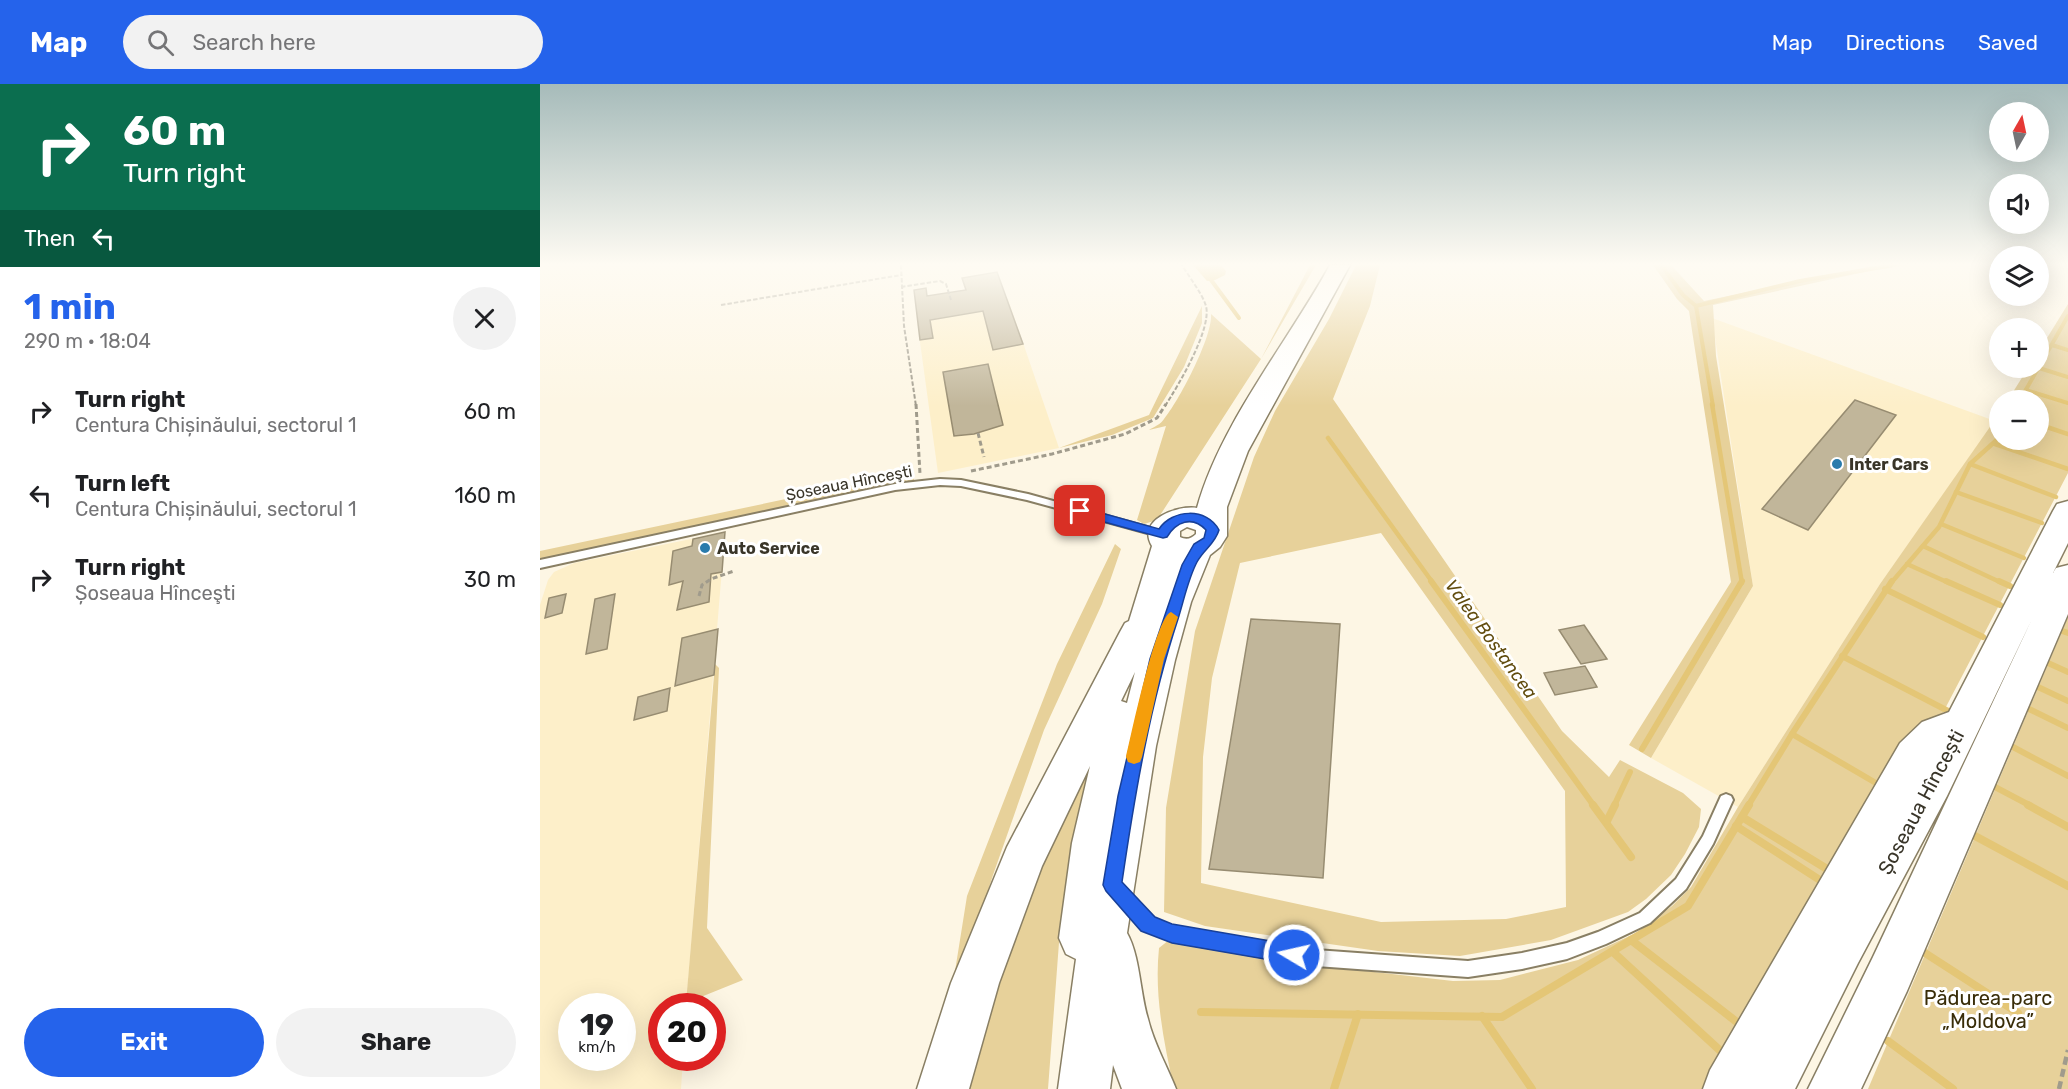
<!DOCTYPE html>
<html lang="en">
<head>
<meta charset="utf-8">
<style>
	:root { --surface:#fff; --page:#f2f2f2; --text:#202124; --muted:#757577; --accent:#2563eb }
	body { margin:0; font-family:Rubik,sans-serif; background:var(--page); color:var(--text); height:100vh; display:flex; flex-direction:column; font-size:22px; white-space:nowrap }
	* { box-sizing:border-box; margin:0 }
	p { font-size:20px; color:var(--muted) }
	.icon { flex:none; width:33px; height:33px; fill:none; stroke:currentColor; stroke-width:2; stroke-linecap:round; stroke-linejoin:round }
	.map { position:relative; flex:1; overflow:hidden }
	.panel { display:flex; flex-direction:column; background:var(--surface); width:540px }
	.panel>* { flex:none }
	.top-card { background:#0b6e4f; color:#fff; overflow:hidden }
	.needle { width:39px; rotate:9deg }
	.controls { position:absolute; left:1449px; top:18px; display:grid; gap:12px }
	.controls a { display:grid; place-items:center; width:60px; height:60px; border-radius:50%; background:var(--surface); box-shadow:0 6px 24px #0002; font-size:30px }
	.speed { position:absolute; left:18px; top:909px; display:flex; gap:12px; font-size:30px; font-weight:700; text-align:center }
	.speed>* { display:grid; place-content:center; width:78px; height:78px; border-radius:50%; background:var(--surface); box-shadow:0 6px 24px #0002; line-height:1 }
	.speed small { font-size:15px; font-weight:400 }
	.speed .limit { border:9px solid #d22; background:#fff; color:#111 }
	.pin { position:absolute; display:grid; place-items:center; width:51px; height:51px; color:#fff; margin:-26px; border-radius:12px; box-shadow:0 3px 9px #0006 }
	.me { position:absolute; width:66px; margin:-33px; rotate:279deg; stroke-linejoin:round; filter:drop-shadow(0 0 4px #0008) }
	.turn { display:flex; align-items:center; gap:21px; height:126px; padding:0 24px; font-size:27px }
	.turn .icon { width:78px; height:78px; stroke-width:2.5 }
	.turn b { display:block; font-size:42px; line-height:51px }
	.then { display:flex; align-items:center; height:57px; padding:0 24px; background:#0003; gap:12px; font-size:22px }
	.round { display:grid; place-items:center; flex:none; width:63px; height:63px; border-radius:32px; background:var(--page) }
	.headline { display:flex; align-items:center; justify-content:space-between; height:102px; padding:0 24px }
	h1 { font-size:36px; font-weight:700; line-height:45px; color:var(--accent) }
	.action { display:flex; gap:12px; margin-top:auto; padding:12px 24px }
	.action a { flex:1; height:69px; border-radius:36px; background:var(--accent); color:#fff; font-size:24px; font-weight:700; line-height:69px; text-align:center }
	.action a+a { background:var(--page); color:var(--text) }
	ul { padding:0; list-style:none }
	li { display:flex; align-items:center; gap:18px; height:84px; padding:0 24px }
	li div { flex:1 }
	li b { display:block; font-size:22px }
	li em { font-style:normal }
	header { display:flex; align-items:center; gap:36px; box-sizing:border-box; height:84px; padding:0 30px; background:var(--accent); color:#fff }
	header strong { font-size:28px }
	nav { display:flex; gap:33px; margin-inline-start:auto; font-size:21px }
	.search { width:420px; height:54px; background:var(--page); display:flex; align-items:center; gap:15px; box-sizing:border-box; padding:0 21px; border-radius:33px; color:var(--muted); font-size:22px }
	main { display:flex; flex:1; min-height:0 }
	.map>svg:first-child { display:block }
	.built { fill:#fdefc9; fill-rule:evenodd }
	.green { fill:#e7d19a; fill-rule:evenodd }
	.water { fill:#e4c676 }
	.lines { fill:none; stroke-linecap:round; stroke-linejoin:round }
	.stream-far3 { stroke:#e4c676; stroke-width:4 }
	.stream-far2 { stroke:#e4c676; stroke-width:4.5 }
	.stream-far1 { stroke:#e4c676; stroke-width:6 }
	.stream { stroke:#e4c676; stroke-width:8 }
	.building { fill:#c1b69a; stroke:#978c71; stroke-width:1.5 }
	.service-casing { stroke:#897f64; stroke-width:4 }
	.trunk-casing { stroke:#897f64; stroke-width:3 }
	.path-far2 { stroke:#a09b8c; stroke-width:2; stroke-dasharray:4.5 2; stroke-linecap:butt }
	.path-far1 { stroke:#a09b8c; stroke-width:3; stroke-dasharray:5 3; stroke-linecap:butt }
	.path { stroke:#a09b8c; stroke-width:4.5; stroke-dasharray:8 4.5; stroke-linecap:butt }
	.service { fill:#fff; fill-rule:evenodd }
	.trunk { fill:#fff; fill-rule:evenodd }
	.route { fill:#2563eb; stroke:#184099; stroke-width:1.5 }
	.slow { fill:#f59e0b }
	.poi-dot { fill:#297bac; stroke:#fff; stroke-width:2 }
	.labels { text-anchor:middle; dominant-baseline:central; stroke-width:6; stroke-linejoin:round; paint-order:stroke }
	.poi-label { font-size:16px; font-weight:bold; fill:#393529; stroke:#fff; text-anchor:start }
	.street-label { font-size:16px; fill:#393529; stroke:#fff }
	.water-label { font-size:18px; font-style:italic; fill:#614c0e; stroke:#fff }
	.near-street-label { font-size:20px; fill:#393529; stroke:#fff }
	.near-park-label { font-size:20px; fill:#392d09; stroke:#fff }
</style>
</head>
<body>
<header>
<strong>Map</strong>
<div class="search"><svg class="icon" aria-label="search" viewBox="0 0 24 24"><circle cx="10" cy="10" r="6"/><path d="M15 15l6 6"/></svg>Search here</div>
<nav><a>Map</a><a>Directions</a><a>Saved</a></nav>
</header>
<main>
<section class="panel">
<div class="top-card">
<div class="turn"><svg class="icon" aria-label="right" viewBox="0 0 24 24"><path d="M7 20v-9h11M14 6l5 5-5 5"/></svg><div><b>60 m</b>Turn right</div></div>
<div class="then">Then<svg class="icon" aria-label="left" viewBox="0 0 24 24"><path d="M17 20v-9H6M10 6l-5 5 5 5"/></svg></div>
</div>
<div class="headline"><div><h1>1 min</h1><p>290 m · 18:04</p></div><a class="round"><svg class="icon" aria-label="close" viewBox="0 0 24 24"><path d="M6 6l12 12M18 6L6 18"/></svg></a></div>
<ul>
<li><svg class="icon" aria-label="right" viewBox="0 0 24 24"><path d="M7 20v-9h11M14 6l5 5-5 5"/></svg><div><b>Turn right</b><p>Centura Chișinăului, sectorul 1</p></div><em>60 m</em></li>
<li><svg class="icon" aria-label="left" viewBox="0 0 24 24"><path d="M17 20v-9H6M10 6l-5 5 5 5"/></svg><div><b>Turn left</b><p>Centura Chișinăului, sectorul 1</p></div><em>160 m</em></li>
<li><svg class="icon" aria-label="right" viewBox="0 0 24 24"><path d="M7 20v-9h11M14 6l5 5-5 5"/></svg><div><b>Turn right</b><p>Șoseaua Hînceşti</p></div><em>30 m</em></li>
</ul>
<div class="action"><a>Exit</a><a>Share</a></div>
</section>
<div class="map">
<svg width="1528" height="1005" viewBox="0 0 1528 1005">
	<rect width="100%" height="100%" fill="#fdf6e4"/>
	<g class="built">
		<path d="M 468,215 L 519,364 L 398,389 L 376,229 Z"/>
		<path d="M 1172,234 L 1455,337 L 1340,500 L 1198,723 L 1111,674 L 1213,502 Z"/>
		<path d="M 185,448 L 146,922 L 122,922 L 122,974 L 143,974 L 141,1005 L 0,1005 L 0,521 L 8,496 L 14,488 L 34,479 ZM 32,922 L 82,922 L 82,974 L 32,974 Z"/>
	</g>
	<g class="green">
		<path d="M 770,181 L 776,181 L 721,275 L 617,436 L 604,440 L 597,436 L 626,342 L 609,346 C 614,343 621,340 624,335 C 639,317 673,252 671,230 L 721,275 Z"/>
		<path d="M 816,181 L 840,181 L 830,222 L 793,315 L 1022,647 L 1069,693 L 1080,676 L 1143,709 L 1161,725 L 1159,743 L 1145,770 L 1131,791 L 1106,815 L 1088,828 L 1011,856 L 920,872 L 838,867 L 665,842 L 624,828 L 626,724 L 655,547 L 714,373 L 735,327 L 789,235 ZM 841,449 L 1025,707 L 1026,823 L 966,835 L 841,838 L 661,799 L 663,673 L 672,594 L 700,479 Z"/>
		<path d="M 1113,181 L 1131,181 L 1164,217 L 1339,181 L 1369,181 L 1343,184 L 1173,221 L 1176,272 L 1213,502 L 1111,674 L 1089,661 L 1191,498 L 1149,227 L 1137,215 Z"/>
		<path d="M 1528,220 L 1528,389 L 1396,642 L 1179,1005 L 634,1005 C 624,958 614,912 619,864 L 629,856 L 782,882 L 913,897 L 960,896 L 1038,876 L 1098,848 L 1132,822 L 1151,803 L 1198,723 L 1340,500 L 1459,330 L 1460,356 L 1498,356 L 1498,316 L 1468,316 L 1488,284 L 1498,284 L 1499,267 Z"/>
		<path d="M 662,222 L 662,239 L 644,283 L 613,334 L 572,351 L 519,364 L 609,331 Z"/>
		<path d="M 374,388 L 374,397 L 344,401 L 0,475 L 0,467 Z"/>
		<path d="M 575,460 L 581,465 L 562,520 L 504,646 L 453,791 L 408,931 L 427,812 L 517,580 Z"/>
		<path d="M 1528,533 L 1528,1005 L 1328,1005 Z"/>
		<path d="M 175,580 L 179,584 L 167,844 L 203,896 L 146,919 Z"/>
		<path d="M 553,681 L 536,749 L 521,832 L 508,1005 L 424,1005 L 475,837 L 540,684 Z"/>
	</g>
	<path class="water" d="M 653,181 L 681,181 L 686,187 L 685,191 L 675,196 L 667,197 Z"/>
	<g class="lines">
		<g class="stream-far3">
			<path d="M 660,181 L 699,234"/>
			<path d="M 1121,181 L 1143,211 L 1156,222 L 1173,322"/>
			<path d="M 1156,222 L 1260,197 L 1354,181"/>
			<path d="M 1512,261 L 1528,266"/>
			<path d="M 1499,284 L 1528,293"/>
			<path d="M 1486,306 L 1528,319"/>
			<path d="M 1480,316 L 1528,232"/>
		</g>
		<g class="stream-far2">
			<path d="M 1172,320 L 1202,499"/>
			<path d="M 1498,340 L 1528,350"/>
			<path d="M 788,354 L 893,499"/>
			<path d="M 1455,360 L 1528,385"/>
			<path d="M 1430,380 L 1516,413"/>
			<path d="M 1416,408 L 1502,439"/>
			<path d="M 1401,440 L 1484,474"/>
			<path d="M 1383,462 L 1462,499"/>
			<path d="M 1367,480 L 1409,499"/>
			<path d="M 1351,499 L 1399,443 L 1430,380 L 1460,353"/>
		</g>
		<g class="stream-far1">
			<path d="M 891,497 L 1054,722"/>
			<path d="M 1406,497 L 1460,521"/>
			<path d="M 1459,497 L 1470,502"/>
			<path d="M 1345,505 L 1443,553"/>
			<path d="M 1522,547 L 1528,549"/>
			<path d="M 1302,572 L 1412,629"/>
			<path d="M 1508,579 L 1528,588"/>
			<path d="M 1498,603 L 1528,617"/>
			<path d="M 1489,625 L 1528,644"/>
			<path d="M 1252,650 L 1341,702"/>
			<path d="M 1473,663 L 1528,692"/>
			<path d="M 1102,665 L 1202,497"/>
			<path d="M 1455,703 L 1491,722"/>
			<path d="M 1074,722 L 1090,688"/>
			<path d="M 1208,722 L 1252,650 L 1352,497"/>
		</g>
		<g class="stream">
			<path d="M 1053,721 L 1091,773"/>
			<path d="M 1488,721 L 1528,743"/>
			<path d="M 1202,733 L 1292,788"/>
			<path d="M 1067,737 L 1075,721"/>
			<path d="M 1196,742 L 1286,800"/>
			<path d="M 1435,752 L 1528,802"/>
			<path d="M 1091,856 L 1202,942"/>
			<path d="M 1073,868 L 1186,972"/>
			<path d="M 1385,869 L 1478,929"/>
			<path d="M 661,928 L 962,933 L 1148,822 L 1209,721"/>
			<path d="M 942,932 L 992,1005"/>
			<path d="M 1348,957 L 1413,1005"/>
			<path d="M 794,1005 L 818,930"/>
		</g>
	</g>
	<g class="building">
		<path d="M 457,188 L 483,260 L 453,266 L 443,227 L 390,236 L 393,254 L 380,256 L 374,206 L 386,204 L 387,212 L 426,206 L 422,194 Z"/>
		<path d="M 448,280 L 463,341 L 434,350 L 414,352 L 403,288 Z"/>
		<path d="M 1315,316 L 1356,331 L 1268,446 L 1222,425 Z"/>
		<path d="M 185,448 L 182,488 L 171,490 L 169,518 L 137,526 L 143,497 L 129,501 L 133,467 L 152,462 L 153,455 Z"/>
		<path d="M 26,510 L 22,529 L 5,534 L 9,514 Z"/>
		<path d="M 75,510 L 67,565 L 46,570 L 55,515 Z"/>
		<path d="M 711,535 L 800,540 L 783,794 L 669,785 Z"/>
		<path d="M 1044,541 L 1067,575 L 1041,580 L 1019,546 Z"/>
		<path d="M 178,545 L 174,591 L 135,602 L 142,554 Z"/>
		<path d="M 1045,582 L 1057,603 L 1015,611 L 1004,589 Z"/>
		<path d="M 130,604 L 127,627 L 94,636 L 98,613 Z"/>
	</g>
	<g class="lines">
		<g class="service-casing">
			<g id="service">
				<path d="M 400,395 L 421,396 L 488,410 L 625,448 L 627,450 L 622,453 L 487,416 L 421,402 L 400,401 L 355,406 L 0,484 L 0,476 L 355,400 Z"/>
				<path d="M 1186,710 L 1191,712 L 1193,716 L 1173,760 L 1146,805 L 1110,839 L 1066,860 L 1027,875 L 982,885 L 928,893 L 776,882 L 632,857 L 603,845 L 577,817 L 575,812 L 577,807 L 582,805 L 587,807 L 613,835 L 632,843 L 776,866 L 928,877 L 982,869 L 1027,859 L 1058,848 L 1100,829 L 1136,795 L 1163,752 L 1181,712 Z"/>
			</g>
		</g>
		<g class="trunk-casing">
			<g id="trunk">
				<path d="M 790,181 L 810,181 L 708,367 L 687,423 L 687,452 L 680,463 L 670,471 L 651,518 L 635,576 L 616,662 L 587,849 C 600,872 600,909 608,935 C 614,960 627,982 636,1005 L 582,1005 L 573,981 L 570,1005 L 518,1005 L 536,875 L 526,870 L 519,854 L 532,759 L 550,682 L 502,782 L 459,899 L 429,1005 L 377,1005 L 411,899 L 467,763 L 580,548 L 585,539 L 589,537 L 612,462 C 596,436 637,421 657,424 C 680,340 748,258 790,181 ZM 647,443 L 656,446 L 656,450 C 651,455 646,456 640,453 L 640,447 ZM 595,588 L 587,619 L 581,617 Z"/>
				<path d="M 1528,417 L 1528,459 L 1513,489 L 1516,484 L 1528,481 L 1528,530 L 1367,907 L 1321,1005 L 1268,1005 L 1333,873 L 1492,535 L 1407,712 L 1318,879 L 1255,1005 L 1163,1005 L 1170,986 L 1360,659 L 1382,638 L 1409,628 L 1513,427 L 1517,420 Z"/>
			</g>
		</g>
		<g class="path-far2">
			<path d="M 361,181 L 364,242 L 376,322"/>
			<path d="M 361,203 L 400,197 L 406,200 L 411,216"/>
			<path d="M 181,221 L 361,191"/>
			<path d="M 625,322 C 638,302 672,245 666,222 C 662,209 649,193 642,181"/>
		</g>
		<g class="path-far1">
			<path d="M 376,320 L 380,390"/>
			<path d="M 438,349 L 444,373"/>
			<path d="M 431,387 L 512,370 L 585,350 L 617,334 L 626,320"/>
			<path d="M 159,512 L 162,501 L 171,495 L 194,487"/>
		</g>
		<path class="path" d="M 1519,1005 L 1528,966"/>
		<use href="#service" class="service"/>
		<use href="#trunk" class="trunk"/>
	</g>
	<linearGradient id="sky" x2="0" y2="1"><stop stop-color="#a6bbba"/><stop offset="0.56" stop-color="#fefbf3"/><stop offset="1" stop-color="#fefbf3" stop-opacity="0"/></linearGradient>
	<rect width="1528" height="322" fill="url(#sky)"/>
	<path class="route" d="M 540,423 L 619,445 C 632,425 667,423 679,446 C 675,460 664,465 657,478 C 648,495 644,516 638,535 C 610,620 595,709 582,798 L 615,833 L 632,840 L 754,861 L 761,864 L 764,871 L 761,878 L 754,880 L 632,859 L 601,847 L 566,807 L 563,801 L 578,712 L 610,575 L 642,481 L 654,460 L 664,454 L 666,446 C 652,431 636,438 627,453 L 623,454 L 535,430 L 533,427 Z"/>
	<path class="slow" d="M 631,528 L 638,533 L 624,575 L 602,673 L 600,678 L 594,680 L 588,678 L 586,673 C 591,652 616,532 631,528 Z"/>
	<g class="poi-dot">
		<circle cx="1297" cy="380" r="6"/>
		<circle cx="165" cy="464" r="6"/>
	</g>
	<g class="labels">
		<g class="poi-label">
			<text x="1309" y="380">Inter Cars</text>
			<text x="177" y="464">Auto Service</text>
		</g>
		<g class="street-label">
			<text transform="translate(309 399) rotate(-11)">Șoseaua Hînceşti</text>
		</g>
		<g class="water-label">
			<text transform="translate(951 555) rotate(54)">Valea Bostancea</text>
		</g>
		<g class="near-street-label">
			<text transform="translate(1381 718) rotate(-62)">Șoseaua Hîncești</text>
		</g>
		<g class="near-park-label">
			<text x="1448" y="914">Pădurea-parc<tspan x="1448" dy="23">„Moldova”</tspan></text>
		</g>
	</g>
</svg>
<div class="controls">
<a><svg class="needle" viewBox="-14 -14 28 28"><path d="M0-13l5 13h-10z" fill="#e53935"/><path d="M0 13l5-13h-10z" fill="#757577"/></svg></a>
<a><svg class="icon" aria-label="sound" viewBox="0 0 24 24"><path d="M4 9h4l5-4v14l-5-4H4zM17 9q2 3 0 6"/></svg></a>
<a><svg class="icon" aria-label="layers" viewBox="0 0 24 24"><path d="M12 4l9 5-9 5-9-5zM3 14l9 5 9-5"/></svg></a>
<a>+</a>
<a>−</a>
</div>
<div class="speed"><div>19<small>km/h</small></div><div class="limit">20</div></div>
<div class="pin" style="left:540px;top:427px;background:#d93025"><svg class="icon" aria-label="arrive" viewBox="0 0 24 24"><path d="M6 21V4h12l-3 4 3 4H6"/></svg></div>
<svg class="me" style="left:754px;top:871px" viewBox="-20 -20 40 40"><circle r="17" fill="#2563eb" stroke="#fff" stroke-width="3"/><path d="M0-11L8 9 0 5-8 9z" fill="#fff"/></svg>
</div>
</main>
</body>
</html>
